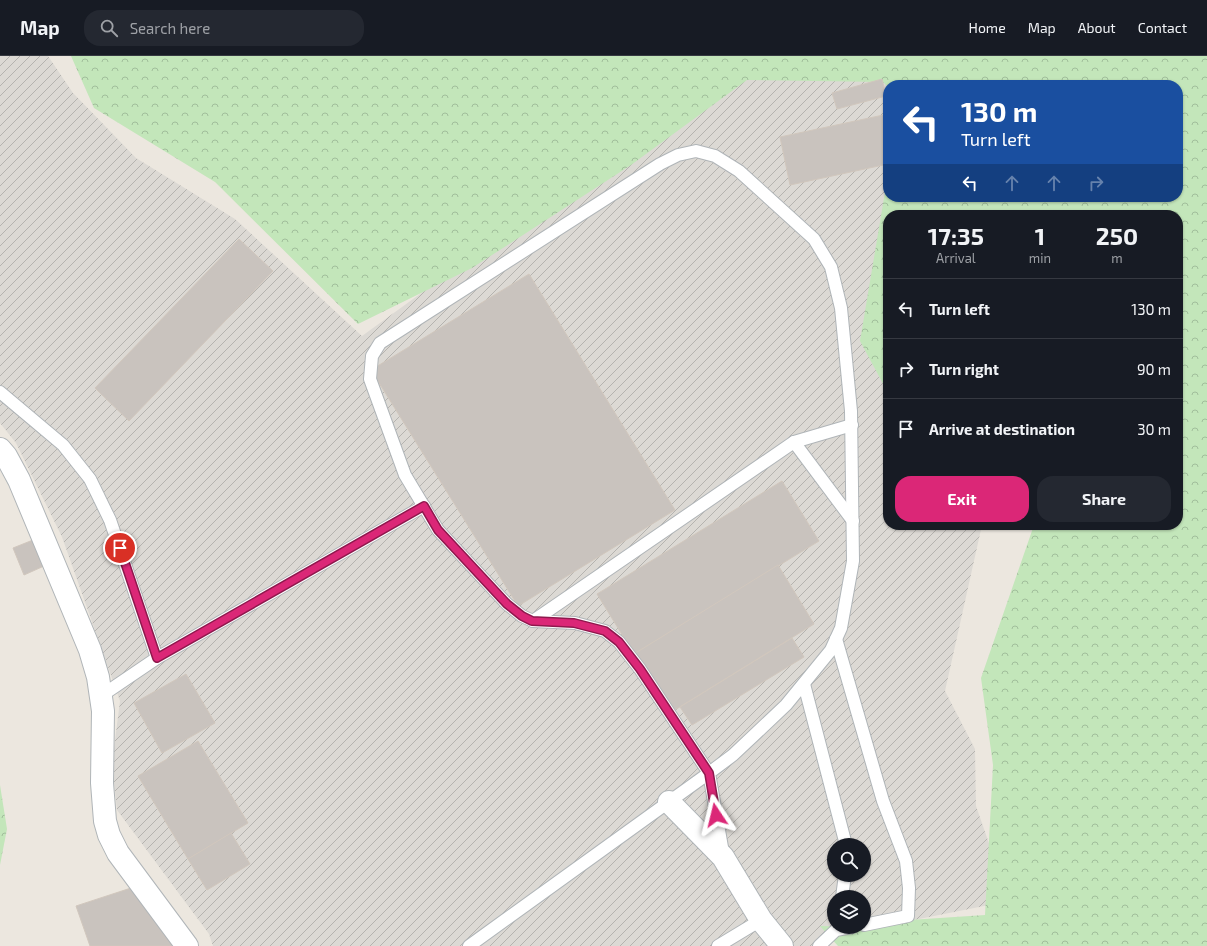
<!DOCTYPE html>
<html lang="en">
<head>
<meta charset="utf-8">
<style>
	:root { --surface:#171b24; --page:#242831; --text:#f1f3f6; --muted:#9ea1a6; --line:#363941; --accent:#db2777 }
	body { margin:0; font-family:"Exo 2",sans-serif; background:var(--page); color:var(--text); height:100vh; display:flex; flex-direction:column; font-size:15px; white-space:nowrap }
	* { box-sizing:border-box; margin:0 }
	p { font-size:13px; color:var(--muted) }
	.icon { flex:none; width:22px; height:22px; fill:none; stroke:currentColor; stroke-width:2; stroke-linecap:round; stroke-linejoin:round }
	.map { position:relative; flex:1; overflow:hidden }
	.drawer { position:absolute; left:883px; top:154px; width:300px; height:320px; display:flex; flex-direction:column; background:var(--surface); border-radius:16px; box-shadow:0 1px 3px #0004 }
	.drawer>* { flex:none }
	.hud { position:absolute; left:883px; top:24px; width:300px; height:122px; border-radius:16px; box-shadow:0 1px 3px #0004; background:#1a4fa0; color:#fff; overflow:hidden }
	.controls { position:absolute; left:827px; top:782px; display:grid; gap:8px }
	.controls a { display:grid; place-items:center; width:44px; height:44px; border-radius:50%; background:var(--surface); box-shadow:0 1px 3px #0004; font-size:20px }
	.pin { position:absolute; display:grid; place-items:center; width:34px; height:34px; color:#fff; margin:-17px; border:2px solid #fff; border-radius:50%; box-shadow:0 1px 4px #0007 }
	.me { position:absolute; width:44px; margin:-22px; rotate:350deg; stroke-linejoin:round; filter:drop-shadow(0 0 3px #0008) }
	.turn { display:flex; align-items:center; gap:14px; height:84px; padding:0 12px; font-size:18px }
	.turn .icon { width:52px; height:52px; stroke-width:2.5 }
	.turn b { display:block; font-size:28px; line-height:34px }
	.lanes { display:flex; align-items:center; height:38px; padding:0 12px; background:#0003; justify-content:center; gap:20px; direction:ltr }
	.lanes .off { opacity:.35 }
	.eta { display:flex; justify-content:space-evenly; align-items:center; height:68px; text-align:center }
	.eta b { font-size:24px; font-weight:700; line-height:28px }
	.action { display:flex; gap:8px; margin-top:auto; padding:8px 12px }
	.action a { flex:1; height:46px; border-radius:16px; background:var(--accent); color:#fff; font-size:16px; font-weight:700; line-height:46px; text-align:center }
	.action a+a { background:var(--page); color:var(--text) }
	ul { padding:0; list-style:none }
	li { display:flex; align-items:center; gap:12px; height:60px; padding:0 12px; border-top:1px solid var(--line) }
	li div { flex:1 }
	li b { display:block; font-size:15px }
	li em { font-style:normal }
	header { display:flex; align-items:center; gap:24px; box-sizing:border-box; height:56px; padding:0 20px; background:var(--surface); border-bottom:1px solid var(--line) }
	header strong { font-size:19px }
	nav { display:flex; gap:22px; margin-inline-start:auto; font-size:14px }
	.search { width:280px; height:36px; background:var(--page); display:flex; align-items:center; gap:10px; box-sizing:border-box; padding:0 14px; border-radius:16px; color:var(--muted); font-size:15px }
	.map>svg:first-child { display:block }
	.industrial { fill:url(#industrial-furrows); fill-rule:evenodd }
	.forest { fill:url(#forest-crowns) }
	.building { fill:#c9c3be; stroke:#d1c7bd }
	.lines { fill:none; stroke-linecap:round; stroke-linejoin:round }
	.lane-casing { stroke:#b0b5b8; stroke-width:14 }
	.street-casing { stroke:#b0b5b8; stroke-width:24 }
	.lane { stroke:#fff; stroke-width:12 }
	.street { stroke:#fff; stroke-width:22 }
	.route-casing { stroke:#8e194d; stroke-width:10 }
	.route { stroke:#db2777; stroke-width:7 }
</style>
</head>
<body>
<header>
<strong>Map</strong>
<div class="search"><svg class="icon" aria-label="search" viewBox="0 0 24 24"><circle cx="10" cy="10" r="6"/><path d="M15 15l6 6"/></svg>Search here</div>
<nav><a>Home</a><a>Map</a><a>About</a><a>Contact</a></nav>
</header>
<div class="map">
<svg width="1207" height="890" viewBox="0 0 1207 890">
	<defs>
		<pattern id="industrial-furrows" width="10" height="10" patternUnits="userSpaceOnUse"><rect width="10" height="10" fill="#dcd9d4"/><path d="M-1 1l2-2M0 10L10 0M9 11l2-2" fill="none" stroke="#b5b3af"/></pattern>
		<pattern id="forest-crowns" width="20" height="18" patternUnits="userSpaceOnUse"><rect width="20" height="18" fill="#c3e6ba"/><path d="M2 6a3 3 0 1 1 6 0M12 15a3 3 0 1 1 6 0" fill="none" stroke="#a1be9b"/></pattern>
	</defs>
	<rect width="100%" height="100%" fill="#ece7df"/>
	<path class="industrial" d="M 0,0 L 48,0 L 73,37 L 136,102 L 235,163 L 362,280 L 736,9 L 883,16 L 888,29 L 888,469 L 982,469 L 945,635 L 975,693 L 976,750 L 1009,845 L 844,878 L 824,890 L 213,890 L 209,878 L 117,754 L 112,708 L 120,645 L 62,481 L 16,387 L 0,367 ZM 834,789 L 864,789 L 864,819 L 834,819 ZM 834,841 L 864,841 L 864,871 L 834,871 Z"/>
	<g class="forest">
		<path d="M 71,0 L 1207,0 L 1207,890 L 838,890 L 820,870 L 864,871 L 864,867 L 985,859 L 993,709 L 981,622 L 1034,469 L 1178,469 L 1178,159 L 888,159 L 888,337 L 860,285 L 888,118 L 888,141 L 1178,141 L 1178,29 L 888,29 L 888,31 L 883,26 L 747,24 L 631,109 L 472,212 L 358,268 L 215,126 L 94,52 Z"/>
		<path d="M 0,729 L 7,773 L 0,809 Z"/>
	</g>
	<g class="building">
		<path d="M 882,23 L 886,40 L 837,53 L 832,37 Z"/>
		<path d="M 888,58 L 888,108 L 790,129 L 780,81 Z"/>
		<path d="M 239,183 L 273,215 L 129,365 L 95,332 Z"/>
		<path d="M 529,218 L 675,454 L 518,550 L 371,314 Z"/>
		<path d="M 782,425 L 819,485 L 634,598 L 597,538 Z"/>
		<path d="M 33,484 L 44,510 L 24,519 L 13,492 Z"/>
		<path d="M 778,509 L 814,568 L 670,657 L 634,598 Z"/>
		<path d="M 792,582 L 804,601 L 692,669 L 680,651 Z"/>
		<path d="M 186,618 L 215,667 L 162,697 L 134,647 Z"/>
		<path d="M 198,685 L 248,767 L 188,803 L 138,720 Z"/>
		<path d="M 231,777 L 250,808 L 207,834 L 188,803 Z"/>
		<path d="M 134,831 L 173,890 L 90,890 L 76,850 Z"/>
	</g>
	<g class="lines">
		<g class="lane-casing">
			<g id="lane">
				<path d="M 0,336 L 63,389 L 90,423 L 110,464 L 157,602 L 424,450"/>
				<path d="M 794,386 L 853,465"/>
				<path d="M 533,565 L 794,386 L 852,369"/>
				<path d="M 836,583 L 883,745 L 906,805 L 909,832 L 908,860 L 864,869"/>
				<path d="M 804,628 L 846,789"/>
				<path d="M 101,640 L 157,602"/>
				<path d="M 842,841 L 845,819"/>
				<path d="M 469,890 L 709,717 L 733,699 L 786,649 L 831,594 L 841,572 L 853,505 L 851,355 L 841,252 L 831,211 L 814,183 L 739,115 L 715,100 L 696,95 L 678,99 L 660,108 L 380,287 L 372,300 L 370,323 L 405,419 L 438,474 L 507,548 L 522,560 L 533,565 L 575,567 L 605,575 L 619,586 L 640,613 L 709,717 L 723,797"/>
				<path d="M 718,890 L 761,864"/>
				<path d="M 819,890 L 836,874 L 852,871"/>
			</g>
		</g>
		<g class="street-casing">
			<g id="street">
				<path d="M 0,393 L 6,400 L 19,424 L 90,594 L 98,621 L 103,655 L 102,727 L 105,765 L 109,779 L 118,797 L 187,890"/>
				<path d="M 669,746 L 723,801 L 761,864 L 782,890"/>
			</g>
		</g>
		<use href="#lane" class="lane"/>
		<use href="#street" class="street"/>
	</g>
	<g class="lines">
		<g class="route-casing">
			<path id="route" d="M 120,492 L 157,602 L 424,450 L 438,474 L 507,548 L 522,560 L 532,565 L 574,567 L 605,575 L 619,586 L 640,613 L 709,717 L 716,759"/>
		</g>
		<use href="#route" class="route"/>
	</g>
</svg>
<div class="controls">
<a><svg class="icon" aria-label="search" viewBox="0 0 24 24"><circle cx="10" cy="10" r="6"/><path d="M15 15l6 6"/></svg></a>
<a><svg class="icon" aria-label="layers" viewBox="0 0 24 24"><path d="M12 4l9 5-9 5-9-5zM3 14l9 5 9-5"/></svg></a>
</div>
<div class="pin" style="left:120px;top:492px;background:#d93025"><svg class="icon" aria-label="arrive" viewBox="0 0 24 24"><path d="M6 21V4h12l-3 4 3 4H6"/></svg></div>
<svg class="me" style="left:716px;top:759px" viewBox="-20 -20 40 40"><path d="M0-17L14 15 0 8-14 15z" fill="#db2777" stroke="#fff" stroke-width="4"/></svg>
<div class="hud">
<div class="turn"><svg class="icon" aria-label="left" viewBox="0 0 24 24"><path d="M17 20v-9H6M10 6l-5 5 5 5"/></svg><div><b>130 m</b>Turn left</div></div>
<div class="lanes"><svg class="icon" aria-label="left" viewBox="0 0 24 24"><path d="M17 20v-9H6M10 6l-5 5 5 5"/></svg><svg class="icon off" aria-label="ahead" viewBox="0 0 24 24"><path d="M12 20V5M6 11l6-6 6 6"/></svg><svg class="icon off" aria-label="ahead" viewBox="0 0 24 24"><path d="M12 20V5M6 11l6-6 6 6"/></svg><svg class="icon off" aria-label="right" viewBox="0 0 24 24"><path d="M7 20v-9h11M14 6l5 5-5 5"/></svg></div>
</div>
<section class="drawer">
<div class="eta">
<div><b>17:35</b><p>Arrival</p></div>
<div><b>1</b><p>min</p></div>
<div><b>250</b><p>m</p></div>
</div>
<ul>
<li><svg class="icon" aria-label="left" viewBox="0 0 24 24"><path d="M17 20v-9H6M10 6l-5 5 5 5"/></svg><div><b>Turn left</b></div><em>130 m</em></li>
<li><svg class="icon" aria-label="right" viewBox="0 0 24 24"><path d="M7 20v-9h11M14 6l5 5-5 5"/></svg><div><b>Turn right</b></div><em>90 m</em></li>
<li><svg class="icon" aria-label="arrive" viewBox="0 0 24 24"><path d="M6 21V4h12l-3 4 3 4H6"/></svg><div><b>Arrive at destination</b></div><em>30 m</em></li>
</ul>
<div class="action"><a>Exit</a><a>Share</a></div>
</section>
</div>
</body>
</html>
